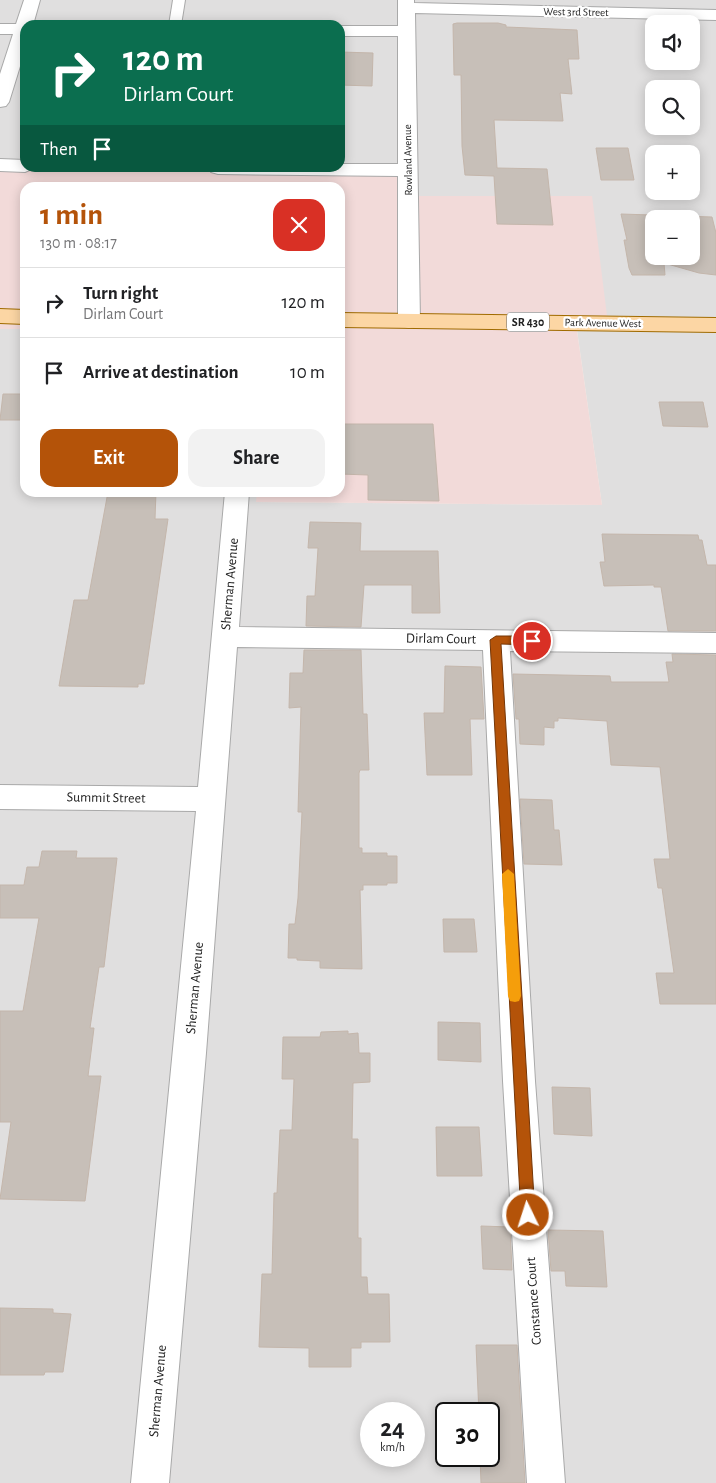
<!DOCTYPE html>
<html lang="en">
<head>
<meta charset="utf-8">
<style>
	:root { --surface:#fff; --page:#f2f2f2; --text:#202124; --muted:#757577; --line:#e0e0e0; --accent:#b45309 }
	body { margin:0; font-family:"Alegreya Sans",sans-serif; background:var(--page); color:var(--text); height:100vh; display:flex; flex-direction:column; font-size:19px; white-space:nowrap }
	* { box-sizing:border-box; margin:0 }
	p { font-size:16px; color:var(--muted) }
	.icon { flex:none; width:28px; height:28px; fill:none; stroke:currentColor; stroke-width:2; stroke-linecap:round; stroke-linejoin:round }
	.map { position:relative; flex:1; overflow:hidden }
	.panel { position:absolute; left:20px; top:182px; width:325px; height:315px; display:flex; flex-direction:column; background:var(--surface); border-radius:15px; box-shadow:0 2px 12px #0003 }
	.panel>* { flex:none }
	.banner { position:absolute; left:20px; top:20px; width:325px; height:152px; border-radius:15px; box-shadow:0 2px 12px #0003; background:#0b6e4f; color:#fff; overflow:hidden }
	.controls { position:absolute; left:645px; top:15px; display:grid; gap:10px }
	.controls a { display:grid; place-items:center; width:55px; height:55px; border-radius:10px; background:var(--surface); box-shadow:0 2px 12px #0003; font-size:25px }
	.speed { position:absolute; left:360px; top:1402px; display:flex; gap:10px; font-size:25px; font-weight:700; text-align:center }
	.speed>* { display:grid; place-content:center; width:65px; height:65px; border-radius:50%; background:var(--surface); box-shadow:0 2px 12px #0003; line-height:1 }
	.speed small { font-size:12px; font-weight:400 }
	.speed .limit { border:2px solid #111; border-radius:8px; background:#fff; color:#111 }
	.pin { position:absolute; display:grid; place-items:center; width:42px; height:42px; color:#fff; margin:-21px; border:2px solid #fff; border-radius:50%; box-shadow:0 1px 5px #0007 }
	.me { position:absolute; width:55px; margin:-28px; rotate:356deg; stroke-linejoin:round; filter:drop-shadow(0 0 4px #0008) }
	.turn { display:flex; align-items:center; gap:18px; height:105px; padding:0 20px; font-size:22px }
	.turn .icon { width:65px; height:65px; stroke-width:2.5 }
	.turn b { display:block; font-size:35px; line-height:42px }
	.then { display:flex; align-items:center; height:48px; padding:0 20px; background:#0003; gap:10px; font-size:19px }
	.round { display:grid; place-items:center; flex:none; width:52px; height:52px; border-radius:15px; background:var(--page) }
	.overview { display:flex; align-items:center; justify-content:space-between; height:85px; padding:0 20px }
	h1 { font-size:30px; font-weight:700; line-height:38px; color:var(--accent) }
	.button { display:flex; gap:10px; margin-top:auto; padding:10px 20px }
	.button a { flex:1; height:58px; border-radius:15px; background:var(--accent); color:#fff; font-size:20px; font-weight:700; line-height:58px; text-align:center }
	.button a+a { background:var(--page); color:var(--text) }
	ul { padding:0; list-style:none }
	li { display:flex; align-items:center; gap:15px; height:70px; padding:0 20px; border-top:1px solid var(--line) }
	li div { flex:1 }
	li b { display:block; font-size:19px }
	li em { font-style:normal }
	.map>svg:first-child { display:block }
	.residential { fill:#e0dfdf; fill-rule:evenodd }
	.commercial { fill:#f2dad9 }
	.building { fill:#c7bfb8; stroke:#c4b6ab; fill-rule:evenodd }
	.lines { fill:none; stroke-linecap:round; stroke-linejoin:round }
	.lane-casing { stroke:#a9a9a9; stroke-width:2 }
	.street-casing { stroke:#a9a9a9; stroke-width:2 }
	.primary-casing { stroke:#a06b00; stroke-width:2 }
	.lane { fill:#fff; fill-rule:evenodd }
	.street { fill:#fff; fill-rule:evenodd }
	.primary { fill:#fcd6a4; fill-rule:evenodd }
	.route { fill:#b45309; stroke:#753606 }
	.slow { fill:#f59e0b }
	.labels { text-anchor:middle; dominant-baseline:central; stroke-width:4.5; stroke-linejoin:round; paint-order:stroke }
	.far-street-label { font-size:11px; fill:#222; stroke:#fff }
	.shield { fill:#fff; stroke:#646464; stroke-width:1 }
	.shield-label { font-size:12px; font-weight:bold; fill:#222 }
	.street-label { font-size:14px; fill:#222; stroke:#fff }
</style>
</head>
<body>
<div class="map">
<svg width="716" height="1483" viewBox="0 0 716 1483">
	<rect width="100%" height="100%" fill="#f2efe9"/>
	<path class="residential" d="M 0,0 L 716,0 L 716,1483 L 0,1483 L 0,329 L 25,329 L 25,492 L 257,492 L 257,502 L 602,505 L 576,323 L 592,196 L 416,196 L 216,172 L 217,168 L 340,168 L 340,25 L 25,25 L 25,168 L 154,168 L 154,171 L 0,171 ZM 654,24 L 691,24 L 691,61 L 654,61 ZM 654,89 L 691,89 L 691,126 L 654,126 ZM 654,154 L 691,154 L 691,191 L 654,191 ZM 654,219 L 691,219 L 691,256 L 654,256 ZM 371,1414 L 414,1414 L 414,1456 L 371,1456 ZM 446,1414 L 489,1414 L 489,1456 L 446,1456 Z"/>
	<path class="commercial" d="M 154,168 L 217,168 L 216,172 L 415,175 L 417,196 L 592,196 L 608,324 L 576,324 L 602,505 L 256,502 L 257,493 L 340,492 L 340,188 L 25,188 L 25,329 L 0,329 L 0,171 L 153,171 Z"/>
	<g class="building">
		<path d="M 457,23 L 498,23 L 506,25 L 506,27 L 577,30 L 579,59 L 568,59 L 572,94 L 560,93 L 563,121 L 494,120 L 497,168 L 547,169 L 553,225 L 497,224 L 494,176 L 465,175 L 462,146 L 461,75 L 454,75 L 453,24 Z"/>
		<path d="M 340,52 L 373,53 L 372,86 L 340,85 Z"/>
		<path d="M 596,148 L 628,148 L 634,180 L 601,180 Z"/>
		<path d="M 621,214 L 712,217 L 716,233 L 716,275 L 699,273 L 664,263 L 665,275 L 632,275 L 629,268 L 624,240 L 627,240 ZM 654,219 L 691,219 L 691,256 L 654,256 Z"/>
		<path d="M 3,394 L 25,394 L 25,420 L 0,420 Z"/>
		<path d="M 659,402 L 703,402 L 708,427 L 663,426 Z"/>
		<path d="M 340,424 L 433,424 L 439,501 L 368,500 L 368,475 L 340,474 Z"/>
		<path d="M 108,492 L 156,492 L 155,519 L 168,519 L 144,684 L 138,684 L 138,687 L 59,686 L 74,600 L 88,600 Z"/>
		<path d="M 310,522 L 361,523 L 360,551 L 438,551 L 440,613 L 412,613 L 412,585 L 364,585 L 361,627 L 306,626 L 307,596 L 315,596 L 318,548 L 308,548 Z"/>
		<path d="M 602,534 L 698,535 L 699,540 L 702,540 L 707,565 L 716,565 L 716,631 L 668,631 L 661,587 L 654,587 L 654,585 L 604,586 L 600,562 L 605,562 Z"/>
		<path d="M 304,650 L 361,650 L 363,714 L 367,714 L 369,770 L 360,770 L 359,773 L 359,848 L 362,848 L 362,853 L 387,853 L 387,856 L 397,856 L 397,883 L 387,883 L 387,885 L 363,885 L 363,890 L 360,890 L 362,969 L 320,968 L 320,961 L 297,960 L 297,958 L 288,958 L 289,924 L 295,924 L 298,898 L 302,812 L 298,812 L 301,707 L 289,708 L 290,673 L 303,673 Z"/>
		<path d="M 672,654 L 716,655 L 716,1004 L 660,1004 L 656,973 L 674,973 L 662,888 L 658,888 L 654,859 L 670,859 L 660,767 L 611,765 L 607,721 L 558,718 L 558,721 L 554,721 L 554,728 L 544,727 L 544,745 L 520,744 L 519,719 L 516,719 L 513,674 L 610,676 L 611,682 L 669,682 L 666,662 L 673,662 Z"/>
		<path d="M 445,666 L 481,667 L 484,719 L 470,719 L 472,775 L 427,775 L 424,713 L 444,713 Z"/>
		<path d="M 520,799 L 552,800 L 554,830 L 559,830 L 562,865 L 524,864 Z"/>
		<path d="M 42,851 L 77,851 L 76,858 L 117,858 L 104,967 L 99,967 L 90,1028 L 94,1028 L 88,1076 L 101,1076 L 85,1201 L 0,1199 L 11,1122 L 0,1122 L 0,1011 L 23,1011 L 39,918 L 0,918 L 0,885 L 24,885 L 27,867 L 39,867 Z"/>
		<path d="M 443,919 L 474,919 L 477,952 L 444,952 Z"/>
		<path d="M 438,1022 L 480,1023 L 481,1062 L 438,1060 Z"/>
		<path d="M 348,1031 L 348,1034 L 358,1033 L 359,1053 L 370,1053 L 370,1082 L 353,1083 L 352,1139 L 358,1139 L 358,1238 L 361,1238 L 361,1277 L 367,1277 L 368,1294 L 389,1294 L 390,1342 L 361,1342 L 361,1348 L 351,1348 L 351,1367 L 309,1367 L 309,1348 L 259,1347 L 262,1274 L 272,1274 L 274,1193 L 277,1193 L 280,1130 L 292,1130 L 294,1079 L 282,1079 L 283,1037 L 320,1037 L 321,1032 Z"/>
		<path d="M 552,1087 L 590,1088 L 592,1136 L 554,1134 Z"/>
		<path d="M 436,1127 L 479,1127 L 482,1176 L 437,1176 Z"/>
		<path d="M 481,1226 L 510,1227 L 512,1270 L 483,1269 Z"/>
		<path d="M 548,1230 L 603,1231 L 607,1287 L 566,1286 L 565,1271 L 551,1271 Z"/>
		<path d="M 0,1308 L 53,1309 L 53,1313 L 71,1314 L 63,1372 L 45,1372 L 44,1375 L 0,1375 Z"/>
		<path d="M 476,1345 L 517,1345 L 525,1483 L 481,1483 L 480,1456 L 489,1456 L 489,1414 L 479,1414 Z"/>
	</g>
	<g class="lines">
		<g class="lane-casing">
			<path id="lane" d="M 173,0 L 185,0 L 181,25 L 169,25 Z"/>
		</g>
		<g class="street-casing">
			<g id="street">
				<path d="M 24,0 L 40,0 L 33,25 L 25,25 L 25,50 L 9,102 L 6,106 L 0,107 L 0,74 L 13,34 L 0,34 L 0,24 L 16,24 Z"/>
				<path d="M 398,0 L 414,0 L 414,3 L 716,10 L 716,20 L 415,13 L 420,321 L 417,326 L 409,328 L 401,326 L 398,321 L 398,176 L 218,174 L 211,172 L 208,168 L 340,168 L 340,164 L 398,164 L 398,36 L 340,36 L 340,26 L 398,26 Z"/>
				<path d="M 0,159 L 25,160 L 25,168 L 34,168 L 25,172 L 0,171 Z"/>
				<path d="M 225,492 L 249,492 L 239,627 L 716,633 L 716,653 L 510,651 L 535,1081 L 565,1483 L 527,1483 L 503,1081 L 483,650 L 237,647 L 206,1053 L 169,1483 L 131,1483 L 196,811 L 0,809 L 0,785 L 198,787 Z"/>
			</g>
		</g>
		<g class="primary-casing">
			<g id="primary">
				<path d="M 0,309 L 25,310 L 25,324 L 0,323 Z"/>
				<path d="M 340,313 L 716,318 L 716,332 L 340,327 Z"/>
			</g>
		</g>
		<use href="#lane" class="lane"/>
		<use href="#street" class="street"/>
		<use href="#primary" class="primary"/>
	</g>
	<path class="route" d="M 496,636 L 532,636 L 538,641 L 532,645 L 501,644 L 535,1215 L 533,1220 L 528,1222 L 523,1220 L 521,1215 L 490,640 Z"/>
	<path class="slow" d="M 508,869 L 514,874 L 521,996 L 519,1001 L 515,1002 L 510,1001 L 508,996 L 502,874 Z"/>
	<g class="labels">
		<g class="far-street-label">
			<text transform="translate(576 12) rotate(1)">West 3rd Street</text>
			<text transform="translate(408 160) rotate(-91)">Rowland Avenue</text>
			<text transform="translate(603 323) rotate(1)">Park Avenue West</text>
		</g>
		<rect class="shield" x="507" y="312.5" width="42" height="19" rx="4"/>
		<g class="shield-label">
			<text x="528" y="322">SR 430</text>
		</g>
		<g class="street-label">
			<text transform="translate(230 584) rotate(-85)">Sherman Avenue</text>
			<text transform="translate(441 639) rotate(1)">Dirlam Court</text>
			<text transform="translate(106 798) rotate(1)">Summit Street</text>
			<text transform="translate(195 988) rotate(-85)">Sherman Avenue</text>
			<text transform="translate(534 1301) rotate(-94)">Constance Court</text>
			<text transform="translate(158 1391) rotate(-85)">Sherman Avenue</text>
		</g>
	</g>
</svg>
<div class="controls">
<a><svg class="icon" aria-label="sound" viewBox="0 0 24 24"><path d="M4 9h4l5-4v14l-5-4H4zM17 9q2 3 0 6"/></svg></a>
<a><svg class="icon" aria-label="search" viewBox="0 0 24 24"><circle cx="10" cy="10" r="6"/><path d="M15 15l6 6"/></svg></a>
<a>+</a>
<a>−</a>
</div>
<div class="speed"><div>24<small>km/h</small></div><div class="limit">30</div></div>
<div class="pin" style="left:532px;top:641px;background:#d93025"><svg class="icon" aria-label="arrive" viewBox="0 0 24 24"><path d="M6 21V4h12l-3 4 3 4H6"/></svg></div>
<svg class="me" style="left:528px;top:1215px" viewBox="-20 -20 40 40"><circle r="17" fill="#b45309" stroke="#fff" stroke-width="3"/><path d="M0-11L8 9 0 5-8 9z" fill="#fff"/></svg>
<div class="banner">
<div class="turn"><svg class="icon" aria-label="right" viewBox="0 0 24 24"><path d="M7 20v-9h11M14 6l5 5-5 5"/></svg><div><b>120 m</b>Dirlam Court</div></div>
<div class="then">Then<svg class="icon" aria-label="arrive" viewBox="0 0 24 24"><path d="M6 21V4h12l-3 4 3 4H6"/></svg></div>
</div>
<section class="panel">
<div class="overview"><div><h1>1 min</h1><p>130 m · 08:17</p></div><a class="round" style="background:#d93025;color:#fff"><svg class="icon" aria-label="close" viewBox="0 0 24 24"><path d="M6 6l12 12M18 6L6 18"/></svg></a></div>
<ul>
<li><svg class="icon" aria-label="right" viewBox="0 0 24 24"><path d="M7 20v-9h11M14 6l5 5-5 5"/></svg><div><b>Turn right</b><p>Dirlam Court</p></div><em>120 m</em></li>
<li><svg class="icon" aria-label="arrive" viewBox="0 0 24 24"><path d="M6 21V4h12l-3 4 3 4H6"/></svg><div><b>Arrive at destination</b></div><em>10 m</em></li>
</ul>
<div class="button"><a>Exit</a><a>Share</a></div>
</section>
</div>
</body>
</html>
